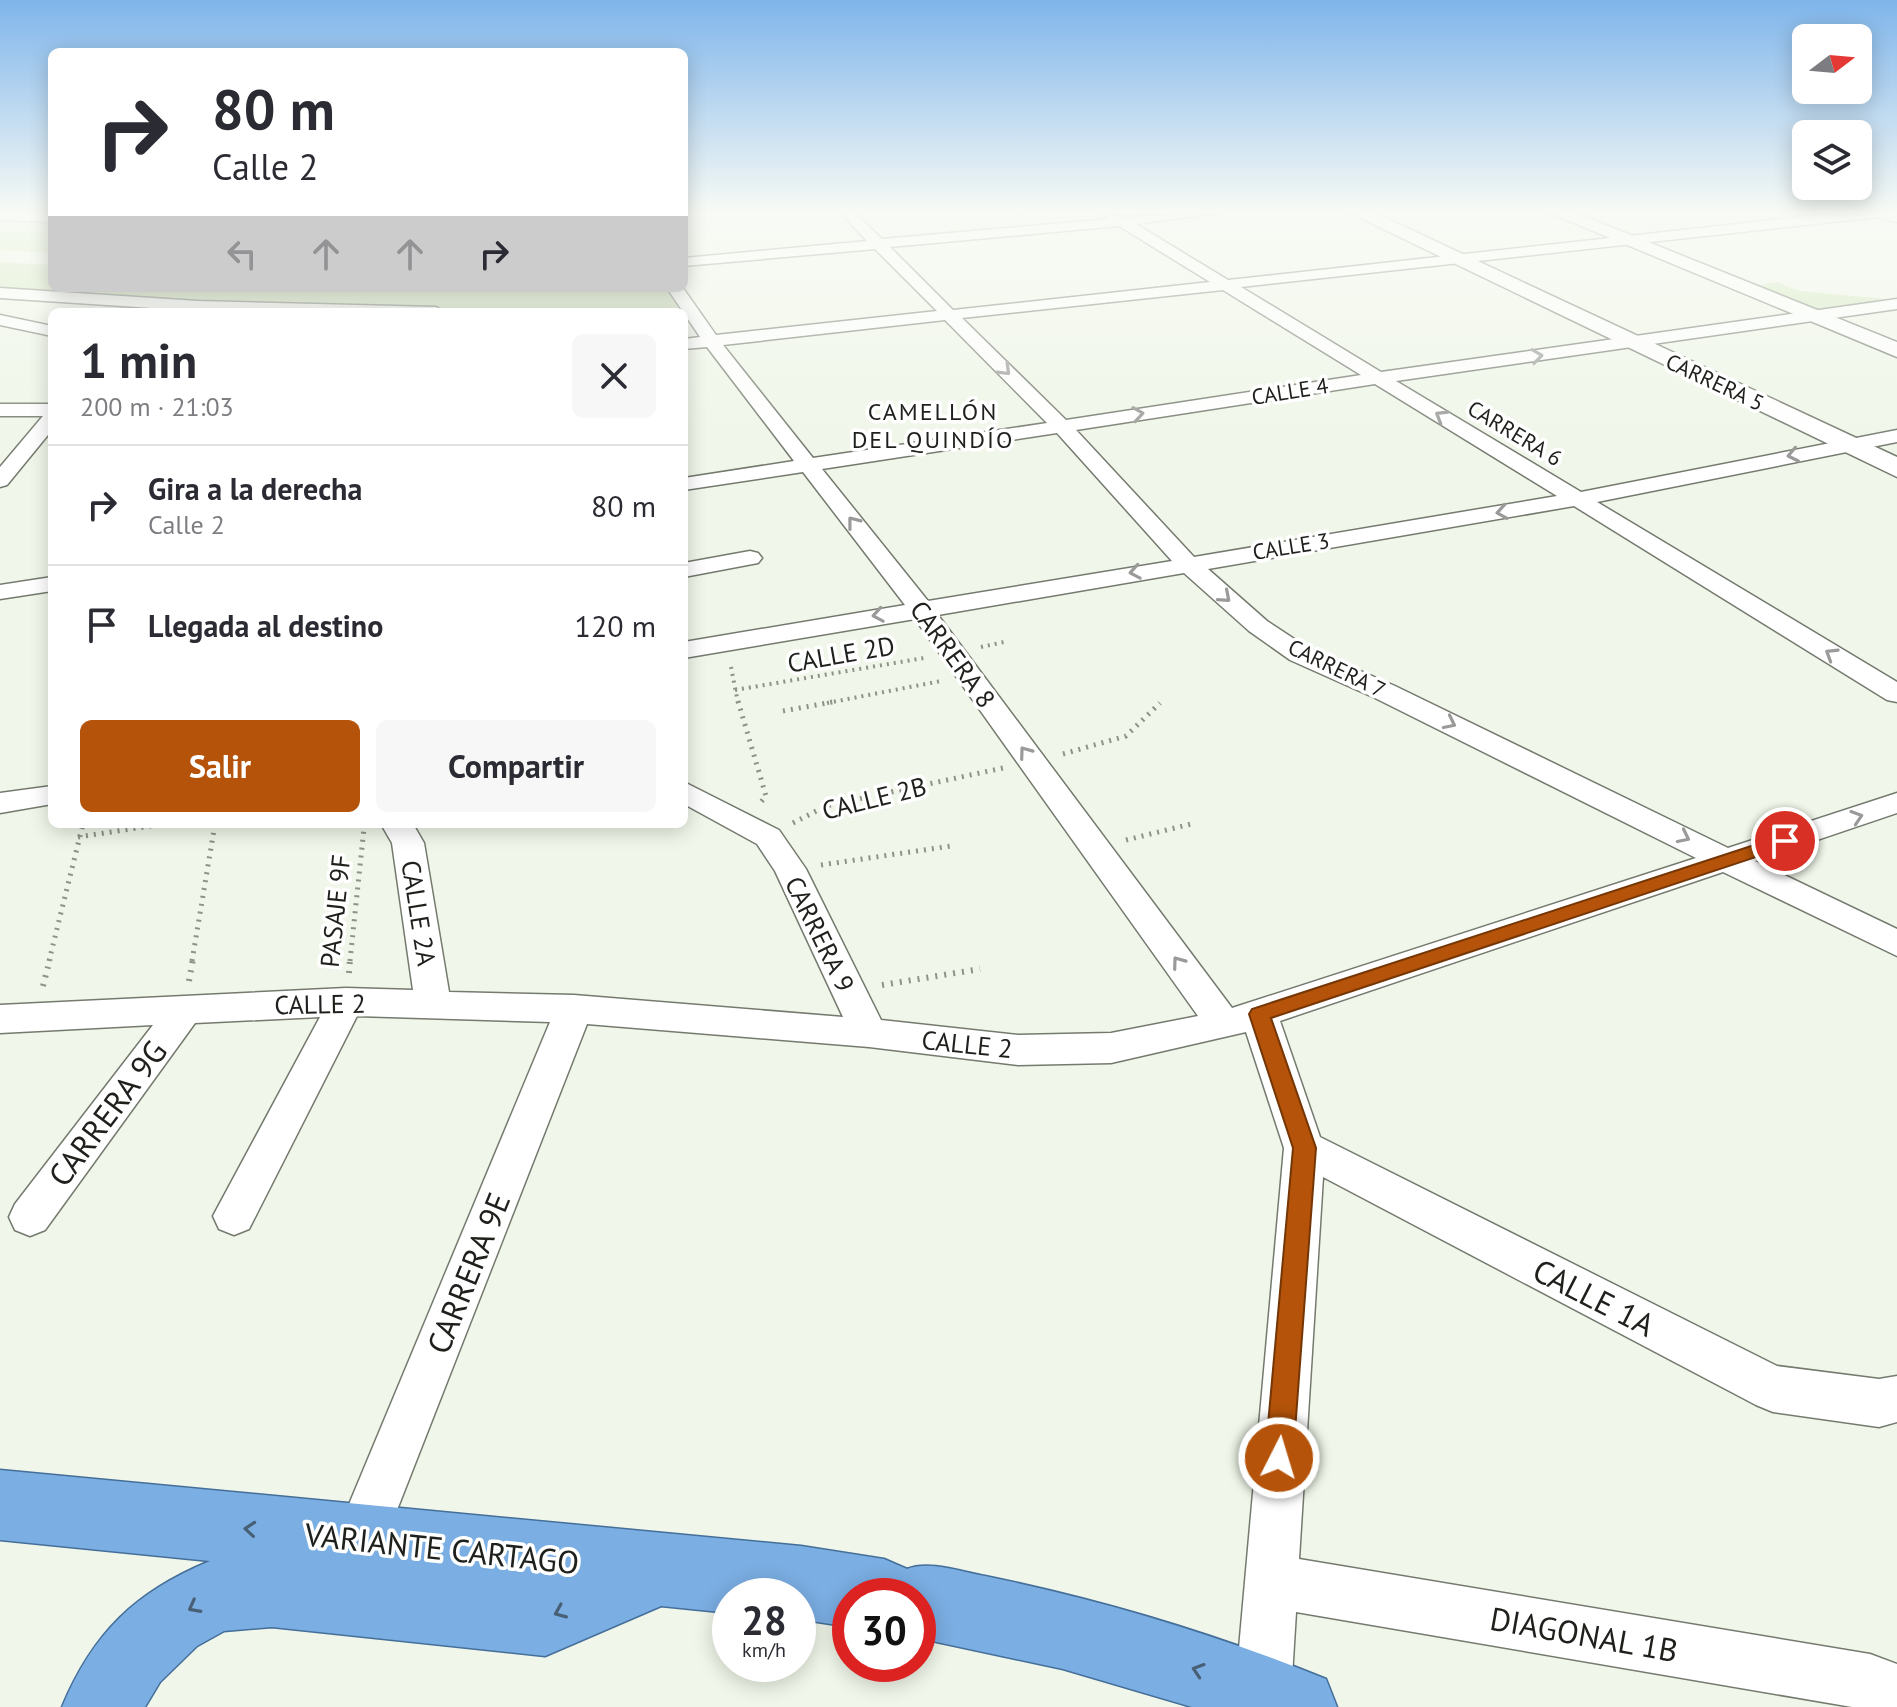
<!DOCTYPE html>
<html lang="es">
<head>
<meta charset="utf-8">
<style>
	:root { --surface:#fff; --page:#f7f7f7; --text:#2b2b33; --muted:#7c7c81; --line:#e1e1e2; --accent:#b45309 }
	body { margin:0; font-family:"PT Sans",sans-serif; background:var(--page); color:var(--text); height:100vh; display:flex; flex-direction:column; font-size:30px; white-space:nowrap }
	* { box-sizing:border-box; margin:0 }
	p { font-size:26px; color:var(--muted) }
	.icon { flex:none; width:44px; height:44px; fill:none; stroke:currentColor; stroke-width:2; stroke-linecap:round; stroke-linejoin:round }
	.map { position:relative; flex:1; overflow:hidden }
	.sheet { position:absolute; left:48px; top:308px; width:640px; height:520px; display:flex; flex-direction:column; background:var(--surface); border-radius:12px; box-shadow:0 4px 20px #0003 }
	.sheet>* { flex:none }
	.guide { position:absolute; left:48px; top:48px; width:640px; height:244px; border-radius:12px; box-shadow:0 4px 20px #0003; background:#fff; color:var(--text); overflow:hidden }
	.needle { width:52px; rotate:74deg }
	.tools { position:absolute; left:1792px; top:24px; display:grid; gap:16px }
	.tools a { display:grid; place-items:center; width:80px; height:80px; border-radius:12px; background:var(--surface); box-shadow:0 4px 20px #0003; font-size:40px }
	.speed { position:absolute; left:712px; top:1578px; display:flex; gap:16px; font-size:40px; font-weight:700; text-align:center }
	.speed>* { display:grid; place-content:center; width:104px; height:104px; border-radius:50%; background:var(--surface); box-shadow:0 4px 20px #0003; line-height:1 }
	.speed small { font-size:20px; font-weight:400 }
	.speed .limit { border:12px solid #d22; background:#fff; color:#111 }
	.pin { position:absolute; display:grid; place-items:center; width:68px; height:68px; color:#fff; margin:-34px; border:4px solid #fff; border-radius:50%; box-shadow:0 2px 8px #0007 }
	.me { position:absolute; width:88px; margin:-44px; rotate:5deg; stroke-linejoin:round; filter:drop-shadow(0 0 6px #0008) }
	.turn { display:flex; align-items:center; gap:28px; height:168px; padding:0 32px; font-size:36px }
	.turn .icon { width:104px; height:104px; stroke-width:2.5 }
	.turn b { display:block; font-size:56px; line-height:68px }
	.lanes { display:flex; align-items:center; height:76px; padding:0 32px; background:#0003; justify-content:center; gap:40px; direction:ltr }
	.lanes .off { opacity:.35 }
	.round { display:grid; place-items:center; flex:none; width:84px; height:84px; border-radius:12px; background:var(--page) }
	.summary { display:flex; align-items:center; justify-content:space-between; height:136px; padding:0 32px }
	h1 { font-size:48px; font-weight:600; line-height:60px }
	.primary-button { display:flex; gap:16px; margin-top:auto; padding:16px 32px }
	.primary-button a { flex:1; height:92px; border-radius:12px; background:var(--accent); color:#fff; font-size:32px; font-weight:600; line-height:92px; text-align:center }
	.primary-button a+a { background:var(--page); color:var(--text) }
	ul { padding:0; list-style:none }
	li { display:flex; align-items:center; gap:24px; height:120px; padding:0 32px; border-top:2px solid var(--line) }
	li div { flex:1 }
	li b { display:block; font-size:30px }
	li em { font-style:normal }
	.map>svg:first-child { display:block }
	.green { fill:#d3e6bc }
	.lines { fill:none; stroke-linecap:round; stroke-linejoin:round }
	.minor-casing { stroke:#757a6f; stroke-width:3 }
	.secondary-casing { stroke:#757a6f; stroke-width:3 }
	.trunk-casing { stroke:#456f99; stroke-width:3 }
	.path-far2 { stroke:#8e928a; stroke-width:4; stroke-dasharray:2 5; stroke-linecap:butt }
	.path-far1 { stroke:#8e928a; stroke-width:5; stroke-dasharray:2 6; stroke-linecap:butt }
	.path { stroke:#8e928a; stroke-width:6; stroke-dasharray:2 7; stroke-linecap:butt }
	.minor { fill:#fff; fill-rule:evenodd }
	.secondary { fill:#fff; fill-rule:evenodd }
	.trunk { fill:#7baee3; fill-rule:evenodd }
	.oneway { stroke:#9a9b99 }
	.oneway2 { stroke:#486076 }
	.route { fill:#b45309; stroke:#753606; stroke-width:2 }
	.labels { text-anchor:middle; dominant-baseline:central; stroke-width:7; stroke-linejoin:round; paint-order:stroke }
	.far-street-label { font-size:22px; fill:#1e201c; stroke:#fff }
	.far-neighbourhood-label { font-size:24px; letter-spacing:2px; fill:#1e201c; stroke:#fff }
	.street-label { font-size:26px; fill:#1e201c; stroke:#fff }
	.near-street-label { font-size:32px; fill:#1e201c; stroke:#fff }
</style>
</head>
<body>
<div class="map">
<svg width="1897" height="1707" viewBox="0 0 1897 1707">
	<rect width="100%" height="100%" fill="#f0f6e9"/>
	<g class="green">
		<path d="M 0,219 L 52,221 L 52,253 L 0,250 Z"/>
		<path d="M 0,262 L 52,265 L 52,288 L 672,288 L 692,317 L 684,317 L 684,312 L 295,310 L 0,293 Z"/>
		<path d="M 1777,282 L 1799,291 L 1897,300 L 1812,314 L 1750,287 Z"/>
	</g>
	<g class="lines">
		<g class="minor-casing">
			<g id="minor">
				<path d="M 0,213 L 52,214 L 52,222 L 0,220 Z"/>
				<path d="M 841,213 L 855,213 L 882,239 L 1108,219 L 1102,213 L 1124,217 L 1219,213 L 1136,224 L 1228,280 L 1838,213 L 1884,213 L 1878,217 L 1241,287 L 1381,372 L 1897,299 L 1897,309 L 1396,381 L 1581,492 L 1897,430 L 1897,442 L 1597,502 L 1897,682 L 1897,702 L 1887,700 L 1574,506 L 1208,569 L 1267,621 L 1308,648 L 1395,686 L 1728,848 L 1897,793 L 1897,813 L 1755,861 L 1897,929 L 1897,956 L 1723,872 L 1280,1021 L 1320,1137 L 1777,1366 L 1879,1379 L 1897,1376 L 1897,1422 L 1879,1427 L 1773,1412 L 1756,1405 L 1323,1177 L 1299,1559 L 1870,1654 L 1897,1664 L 1897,1707 L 1852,1707 L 1296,1612 L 1291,1693 L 1285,1707 L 1241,1707 L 1235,1693 L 1284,1148 L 1246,1032 L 1111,1063 L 1018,1065 L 869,1047 L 587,1024 L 379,1556 L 361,1564 L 343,1556 L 335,1538 L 550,1022 L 357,1016 L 249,1229 L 234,1235 L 219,1229 L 213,1216 L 320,1017 L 195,1023 L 45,1230 L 30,1236 L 15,1230 L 9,1217 L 15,1204 L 153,1025 L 0,1033 L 0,1005 L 346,988 L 413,990 L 392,843 L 381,824 L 413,824 L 424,843 L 449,992 L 574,995 L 843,1017 L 775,871 L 757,844 L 684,804 L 684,782 L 779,830 L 806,869 L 881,1020 L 1018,1035 L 1111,1033 L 1198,1016 L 915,619 L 684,658 L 684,642 L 905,605 L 803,472 L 684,490 L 684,478 L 794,461 L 707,347 L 684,349 L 684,339 L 700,337 L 667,288 L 683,288 L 716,335 L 937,311 L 875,249 L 684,266 L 684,258 L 867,241 ZM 1119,226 L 1210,282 L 953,310 L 890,247 ZM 1223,290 L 1361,375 L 1066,420 L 962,318 ZM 945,320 L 1047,423 L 813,458 L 723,345 ZM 1375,384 L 1557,496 L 1194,557 L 1076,430 ZM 1057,433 L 1172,561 L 928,601 L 822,469 ZM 1184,573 L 1249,631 L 1290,660 L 1375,698 L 1696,858 L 1232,1008 L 938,615 Z"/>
				<path d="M 0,288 L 198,301 L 436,307 L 444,312 L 198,311 L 0,298 Z"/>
				<path d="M 0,315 L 52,326 L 52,336 L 0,325 Z"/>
				<path d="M 0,404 L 52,404 L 52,430 L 7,485 L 0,487 L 0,467 L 43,416 L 0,416 Z"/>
				<path d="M 750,551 L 758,553 L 762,558 L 758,563 L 684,577 L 684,563 Z"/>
				<path d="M 52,577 L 52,591 L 0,599 L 0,585 Z"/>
				<path d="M 52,786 L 52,804 L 0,813 L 0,793 Z"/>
			</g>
		</g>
		<g class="secondary-casing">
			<g id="secondary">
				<path d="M 1350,213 L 1375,213 L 1897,457 L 1897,477 Z"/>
				<path d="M 1550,213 L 1576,213 L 1897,342 L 1897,357 Z"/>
				<path d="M 1875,213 L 1897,213 L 1897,222 L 1877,217 Z"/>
			</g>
		</g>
		<g class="trunk-casing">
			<path id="trunk" d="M 0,1470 L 801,1546 L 884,1559 L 907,1569 C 929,1560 962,1572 985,1576 C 1101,1600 1216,1634 1326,1679 L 1337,1707 L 1192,1707 L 1063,1669 L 918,1638 L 918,1596 L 850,1596 L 850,1627 L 798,1619 L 798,1596 L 730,1596 L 730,1613 L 661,1606 L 545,1656 L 272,1627 L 224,1631 L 197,1646 L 160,1682 L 145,1707 L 62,1707 C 93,1633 135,1592 210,1561 L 0,1540 Z"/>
		</g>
		<g class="path-far2">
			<path d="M 981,647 L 1004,642"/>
			<path d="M 731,667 L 738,703"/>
			<path d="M 735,690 L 924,658"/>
			<path d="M 827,703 L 941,681"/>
		</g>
		<g class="path-far1">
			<path d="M 738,701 L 766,796 L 761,802"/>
			<path d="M 783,711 L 838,701"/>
			<path d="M 1063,754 L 1126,736 L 1160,703"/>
			<path d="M 793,823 L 826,806 L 1003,768"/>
			<path d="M 78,837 L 164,824"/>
			<path d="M 1126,840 L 1191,824"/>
			<path d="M 821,865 L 951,846"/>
			<path d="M 49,961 L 83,824"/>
			<path d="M 192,961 L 215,824"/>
			<path d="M 350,961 L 364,828"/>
		</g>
		<g class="path">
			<path d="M 349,973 L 350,959"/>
			<path d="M 189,981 L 193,959"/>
			<path d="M 882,985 L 980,969"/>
			<path d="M 43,986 L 50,959"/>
		</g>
		<use href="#minor" class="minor"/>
		<use href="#secondary" class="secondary"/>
		<use href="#trunk" class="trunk"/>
	</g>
	<defs><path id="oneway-chevron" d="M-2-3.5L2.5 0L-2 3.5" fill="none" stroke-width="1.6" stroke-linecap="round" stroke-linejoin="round" transform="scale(2)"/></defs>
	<g class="oneway">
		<use href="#oneway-chevron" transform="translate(1537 356) rotate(-8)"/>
		<use href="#oneway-chevron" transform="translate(1005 370) rotate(45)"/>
		<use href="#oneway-chevron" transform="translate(1138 414) rotate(-9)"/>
		<use href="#oneway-chevron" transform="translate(1441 416) rotate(-149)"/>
		<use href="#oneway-chevron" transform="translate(1793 455) rotate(168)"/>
		<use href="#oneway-chevron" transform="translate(1502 512) rotate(171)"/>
		<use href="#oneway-chevron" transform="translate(853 522) rotate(-128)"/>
		<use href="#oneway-chevron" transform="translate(1135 572) rotate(170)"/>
		<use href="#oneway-chevron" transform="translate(1225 597) rotate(41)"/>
		<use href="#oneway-chevron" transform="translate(878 615) rotate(170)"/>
		<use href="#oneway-chevron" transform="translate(1831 654) rotate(-148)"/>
		<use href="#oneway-chevron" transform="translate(1450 723) rotate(26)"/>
		<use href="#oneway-chevron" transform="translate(1025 752) rotate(-126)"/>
		<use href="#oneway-chevron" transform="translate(1857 817) rotate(-18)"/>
		<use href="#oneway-chevron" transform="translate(1684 837) rotate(26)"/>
		<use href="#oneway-chevron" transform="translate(1178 962) rotate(-126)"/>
	</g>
	<g class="oneway2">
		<use href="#oneway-chevron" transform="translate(250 1529) rotate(-175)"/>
		<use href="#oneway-chevron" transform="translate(194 1607) rotate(152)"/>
		<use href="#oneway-chevron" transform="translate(560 1612) rotate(157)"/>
		<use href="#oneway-chevron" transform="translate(1198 1670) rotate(-162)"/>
	</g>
	<linearGradient id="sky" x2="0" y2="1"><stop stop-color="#7fb5eb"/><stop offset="0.47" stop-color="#f8fbf5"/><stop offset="1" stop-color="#f8fbf5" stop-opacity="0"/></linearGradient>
	<rect width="1897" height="452" fill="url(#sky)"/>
	<path class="route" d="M 1785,835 L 1792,837 L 1792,845 L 1271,1018 L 1316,1148 L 1293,1458 L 1289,1468 L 1279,1472 L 1269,1468 L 1265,1458 L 1293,1148 L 1249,1014 L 1252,1009 Z"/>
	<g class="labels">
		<g class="far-street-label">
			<text transform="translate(1715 382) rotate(25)">CARRERA 5</text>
			<text transform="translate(1290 391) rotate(-9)">CALLE 4</text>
			<text transform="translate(1515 433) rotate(31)">CARRERA 6</text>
			<text transform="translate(1291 546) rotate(-9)">CALLE 3</text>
			<text transform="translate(1337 668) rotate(26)">CARRERA 7</text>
		</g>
		<g class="far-neighbourhood-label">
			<text x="933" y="411">CAMELLÓN<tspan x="933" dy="28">DEL QUINDÍO</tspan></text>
		</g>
		<g class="street-label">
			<text transform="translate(841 654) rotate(-10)">CALLE 2D</text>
			<text transform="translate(953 654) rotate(54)">CARRERA 8</text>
			<text transform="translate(874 798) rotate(-14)">CALLE 2B</text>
			<text transform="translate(335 911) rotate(-84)">PASAJE 9F</text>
			<text transform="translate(419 913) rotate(81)">CALLE 2A</text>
			<text transform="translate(820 934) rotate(64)">CARRERA 9</text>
			<text transform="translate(320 1004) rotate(-1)">CALLE 2</text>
			<text transform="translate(967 1044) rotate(6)">CALLE 2</text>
		</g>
		<g class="near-street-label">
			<text transform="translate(107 1113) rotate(-53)">CARRERA 9G</text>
			<text transform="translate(468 1273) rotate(-68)">CARRERA 9E</text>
			<text transform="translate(1594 1297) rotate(27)">CALLE 1A</text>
			<text transform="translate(442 1548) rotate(6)">VARIANTE CARTAGO</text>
			<text transform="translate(1584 1634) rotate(10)">DIAGONAL 1B</text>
		</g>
	</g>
</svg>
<div class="tools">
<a><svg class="needle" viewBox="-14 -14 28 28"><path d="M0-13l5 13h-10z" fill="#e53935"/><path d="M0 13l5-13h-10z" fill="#7c7c81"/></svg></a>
<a><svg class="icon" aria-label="layers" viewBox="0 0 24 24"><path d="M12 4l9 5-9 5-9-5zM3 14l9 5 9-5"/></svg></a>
</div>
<div class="speed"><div>28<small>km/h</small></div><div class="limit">30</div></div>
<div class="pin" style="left:1785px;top:841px;background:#d93025"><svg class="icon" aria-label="arrive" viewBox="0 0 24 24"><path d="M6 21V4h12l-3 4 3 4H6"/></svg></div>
<svg class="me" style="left:1279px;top:1458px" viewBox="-20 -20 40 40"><circle r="17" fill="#b45309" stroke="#fff" stroke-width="3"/><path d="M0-11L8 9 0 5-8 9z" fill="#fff"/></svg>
<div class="guide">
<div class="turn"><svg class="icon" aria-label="right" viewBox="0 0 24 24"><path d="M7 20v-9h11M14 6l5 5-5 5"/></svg><div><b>80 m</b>Calle 2</div></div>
<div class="lanes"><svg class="icon off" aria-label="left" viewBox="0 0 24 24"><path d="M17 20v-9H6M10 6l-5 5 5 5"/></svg><svg class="icon off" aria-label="ahead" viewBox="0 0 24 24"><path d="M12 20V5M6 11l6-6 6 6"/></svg><svg class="icon off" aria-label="ahead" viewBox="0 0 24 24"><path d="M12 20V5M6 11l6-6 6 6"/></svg><svg class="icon" aria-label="right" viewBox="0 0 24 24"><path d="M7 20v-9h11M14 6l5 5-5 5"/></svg></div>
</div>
<section class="sheet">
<div class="summary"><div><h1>1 min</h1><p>200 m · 21:03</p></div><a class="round"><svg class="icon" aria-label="close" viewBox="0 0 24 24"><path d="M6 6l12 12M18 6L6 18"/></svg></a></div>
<ul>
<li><svg class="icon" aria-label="right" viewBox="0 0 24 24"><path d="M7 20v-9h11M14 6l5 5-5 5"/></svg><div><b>Gira a la derecha</b><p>Calle 2</p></div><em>80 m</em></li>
<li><svg class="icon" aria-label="arrive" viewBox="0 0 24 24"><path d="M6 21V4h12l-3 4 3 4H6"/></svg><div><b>Llegada al destino</b></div><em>120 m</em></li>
</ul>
<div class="primary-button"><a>Salir</a><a>Compartir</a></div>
</section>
</div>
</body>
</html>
